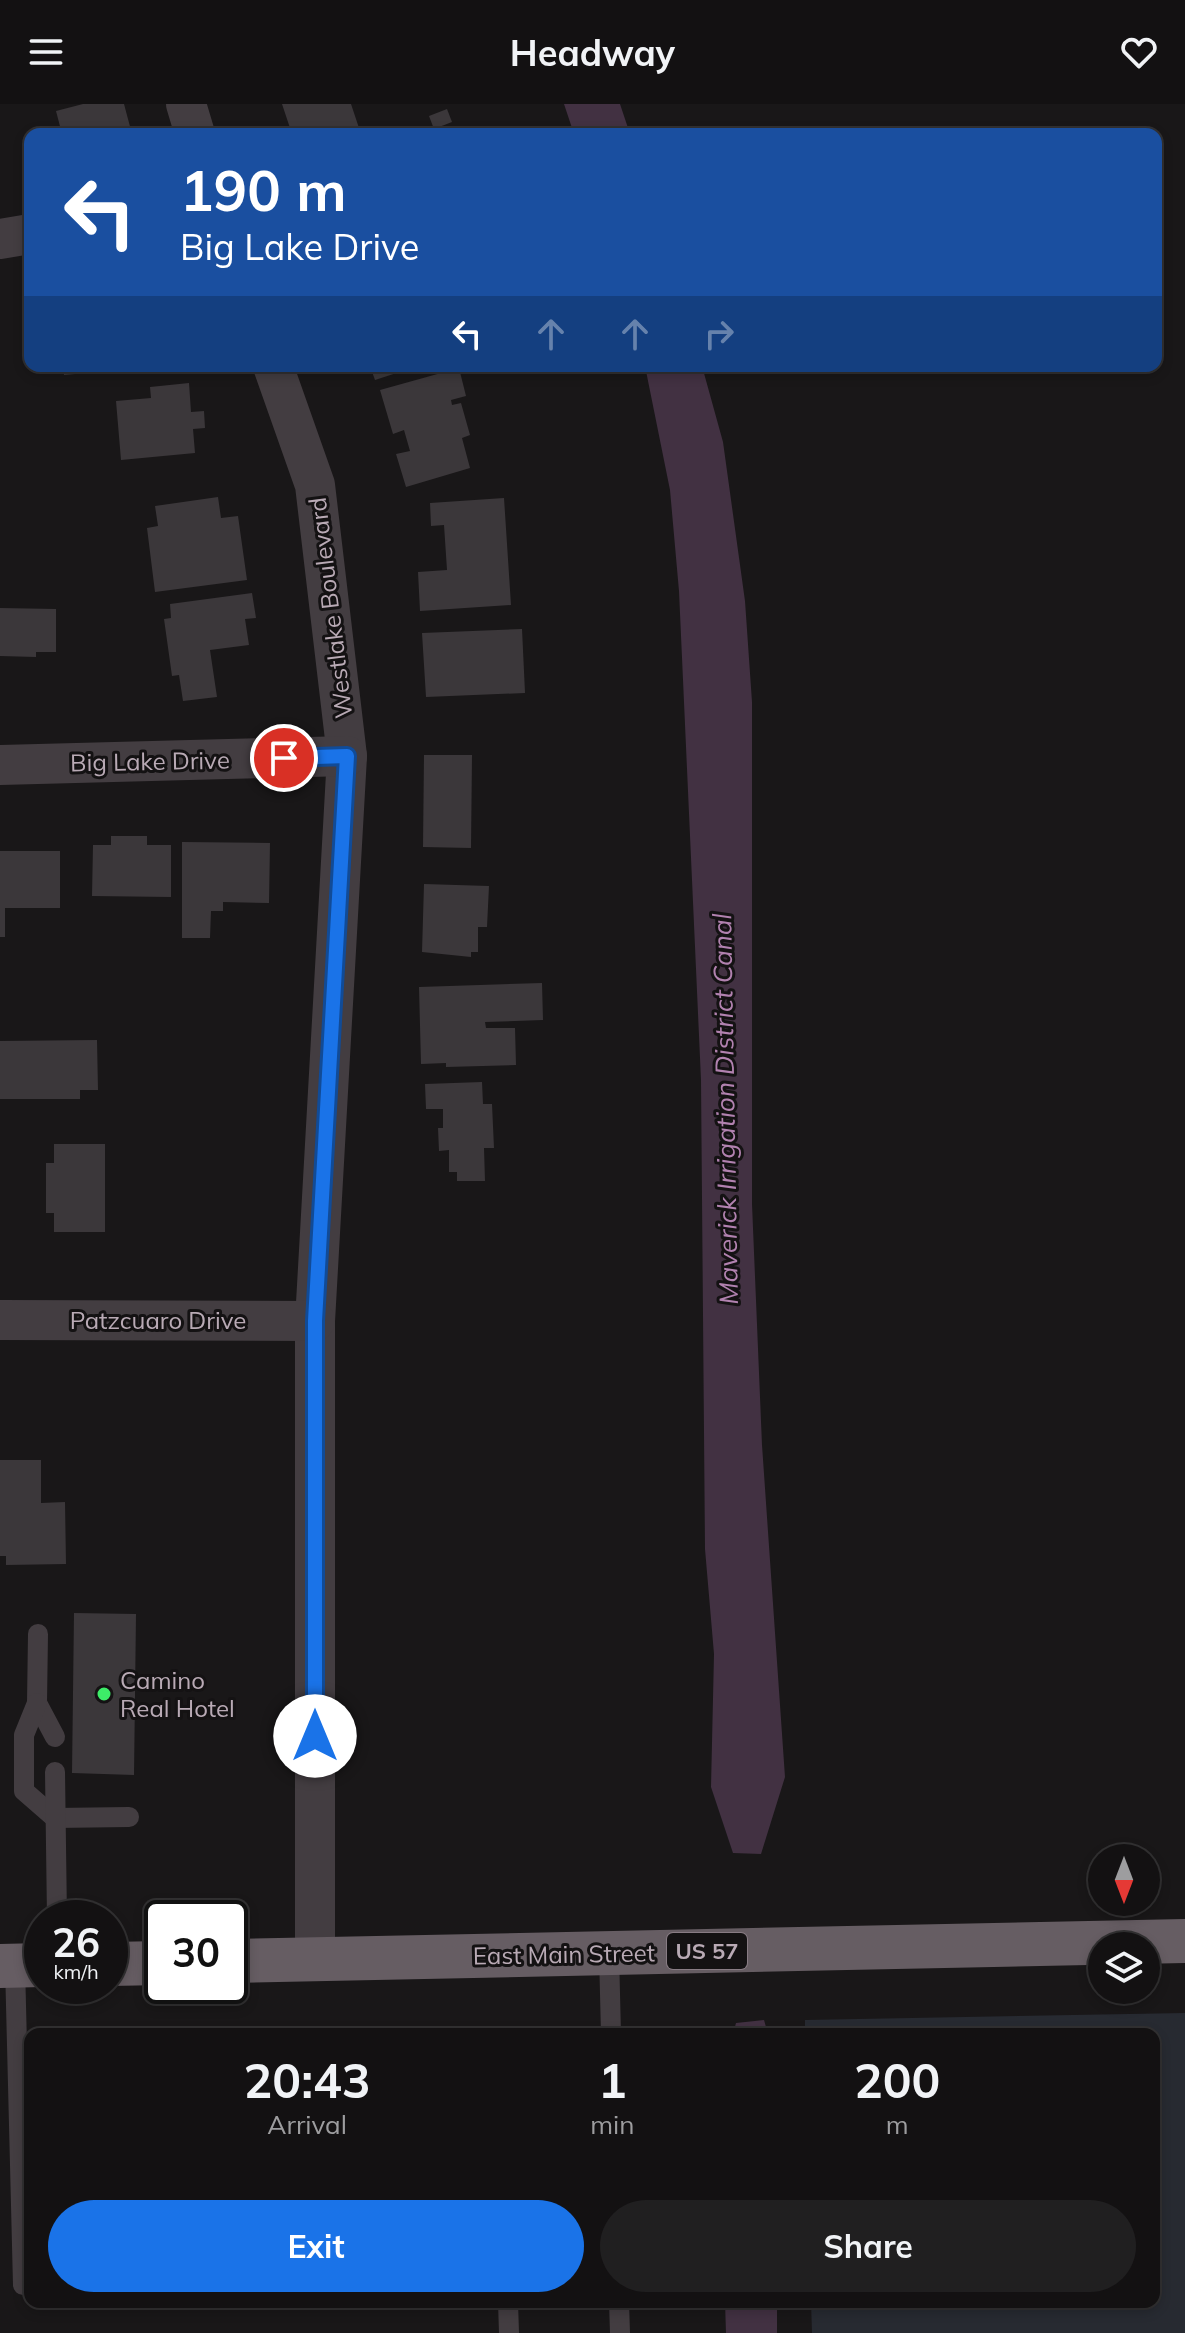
<!DOCTYPE html>
<html lang="en">
<head>
<meta charset="utf-8">
<style>
	:root { --surface:#131112; --page:#201f20; --text:#f1f3f6; --muted:#9d9d9f; --line:#323132; --accent:#1a73e8 }
	body { margin:0; font-family:Mulish,sans-serif; background:var(--page); color:var(--text); height:100vh; display:flex; flex-direction:column; font-size:30px; white-space:nowrap }
	* { box-sizing:border-box; margin:0 }
	p { font-size:26px; color:var(--muted) }
	.icon { flex:none; width:44px; height:44px; fill:none; stroke:currentColor; stroke-width:2; stroke-linecap:round; stroke-linejoin:round }
	.map { position:relative; flex:1; overflow:hidden }
	.details { position:absolute; left:24px; top:1924px; width:1136px; height:280px; display:flex; flex-direction:column; background:var(--surface); border-radius:16px; box-shadow:0 4px 12px #0003,0 0 0 2px var(--line) }
	.details>* { flex:none }
	.banner { position:absolute; left:24px; top:24px; width:1138px; height:244px; border-radius:16px; box-shadow:0 4px 12px #0003,0 0 0 2px var(--line); background:#1a4fa0; color:#fff; overflow:hidden }
	.needle { width:52px; rotate:180deg }
	.tools { position:absolute; left:1088px; top:1740px; display:grid; gap:16px }
	.tools a { display:grid; place-items:center; width:72px; height:72px; border-radius:50%; background:var(--surface); box-shadow:0 4px 12px #0003,0 0 0 2px var(--line); font-size:40px }
	.speed { position:absolute; left:24px; top:1796px; display:flex; gap:16px; font-size:40px; font-weight:700; text-align:center }
	.speed>* { display:grid; place-content:center; width:104px; height:104px; border-radius:50%; background:var(--surface); box-shadow:0 4px 12px #0003,0 0 0 2px var(--line); line-height:1 }
	.speed small { font-size:20px; font-weight:400 }
	.speed .limit { border:4px solid #111; border-radius:12px; background:#fff; color:#111 }
	.pin { position:absolute; display:grid; place-items:center; width:68px; height:68px; color:#fff; margin:-34px; border:4px solid #fff; border-radius:50%; box-shadow:0 2px 8px #0007 }
	.me { position:absolute; width:88px; margin:-44px; rotate:0deg; stroke-linejoin:round; filter:drop-shadow(0 0 6px #0008) }
	.turn { display:flex; align-items:center; gap:28px; height:168px; padding:0 24px; font-size:36px }
	.turn .icon { width:104px; height:104px; stroke-width:2.5 }
	.turn b { display:block; font-size:56px; line-height:68px }
	.lanes { display:flex; align-items:center; height:76px; padding:0 24px; background:#0003; justify-content:center; gap:40px; direction:ltr }
	.lanes .off { opacity:.35 }
	.eta { display:flex; justify-content:space-evenly; align-items:center; height:136px; text-align:center }
	.eta b { font-size:48px; font-weight:700; line-height:56px }
	.cta { display:flex; gap:16px; margin-top:auto; padding:16px 24px }
	.cta a { flex:1; height:92px; border-radius:48px; background:var(--accent); color:#fff; font-size:32px; font-weight:700; line-height:92px; text-align:center }
	.cta a+a { background:var(--page); color:var(--text) }
	header { display:flex; justify-content:space-between; align-items:center; height:104px; padding:0 24px; background:var(--surface); font-size:36px; font-weight:700 }
	.map>svg:first-child { display:block }
	.green { fill:#272a31 }
	.water { fill:#423142 }
	.building { fill:#3b373a }
	.lines { fill:none; stroke-linecap:round; stroke-linejoin:round }
	.service { stroke:#433d41; stroke-width:20 }
	.minor { stroke:#433d41; stroke-width:40 }
	.trunk { stroke:#665d63; stroke-width:44 }
	.route-casing { stroke:#114b97; stroke-width:20 }
	.route { stroke:#1a73e8; stroke-width:14 }
	.poi-dot { fill:#3dec68; stroke:#141213; stroke-width:3 }
	.labels { text-anchor:middle; dominant-baseline:central; stroke-width:6; stroke-linejoin:round; paint-order:stroke }
	.shield { fill:#141213; stroke:#887c84; stroke-width:2 }
	.shield-label { font-size:22px; font-weight:bold; fill:#b9aab5 }
	.street-label { font-size:24px; fill:#b9aab5; stroke:#141213 }
	.poi-label { font-size:24px; fill:#b9aab5; stroke:#141213; text-anchor:start }
	.water-label { font-size:26px; font-style:italic; fill:#b282b0; stroke:#141213 }
</style>
</head>
<body>
<header><svg class="icon" aria-label="menu" viewBox="0 0 24 24"><path d="M4 6h16M4 12h16M4 18h16"/></svg>Headway<svg class="icon" aria-label="heart" viewBox="0 0 24 24"><path d="M12 20l-8-8c-3-5 5-10 8-4 3-6 11-1 8 4z"/></svg></header>
<div class="map">
<svg width="1185" height="2229" viewBox="0 0 1185 2229">
	<rect width="100%" height="100%" fill="#191718"/>
	<path class="green" d="M 1185,1909 L 1185,2229 L 812,2229 L 811,2198 L 1154,2198 L 1154,1930 L 805,1930 L 805,1916 Z"/>
	<g class="water">
		<path d="M 564,0 L 620,0 L 630,30 L 574,30 Z"/>
		<path d="M 645,262 L 702,262 L 723,338 L 745,497 L 752,598 L 752,1100 L 762,1341 L 785,1673 L 761,1750 L 733,1749 L 711,1683 L 714,1550 L 705,1445 L 701,976 L 679,487 L 670,386 Z"/>
		<path d="M 764,1916 L 768,1930 L 733,1930 L 736,1919 Z"/>
		<path d="M 725,2198 L 777,2198 L 777,2229 L 726,2229 Z"/>
	</g>
	<g class="building">
		<path d="M 83,0 L 124,0 L 132,30 L 62,30 L 56,7 Z"/>
		<path d="M 282,0 L 351,0 L 361,30 L 292,30 Z"/>
		<path d="M 447,5 L 452,18 L 434,25 L 429,12 Z"/>
		<path d="M 63,262 L 143,262 L 143,264 L 64,271 Z"/>
		<path d="M 370,262 L 415,262 L 415,263 L 375,276 Z"/>
		<path d="M 459,264 L 466,292 L 451,296 L 452,301 L 461,299 L 470,331 L 462,334 L 470,364 L 406,383 L 396,350 L 410,347 L 404,326 L 393,330 L 380,286 Z"/>
		<path d="M 189,279 L 191,308 L 204,307 L 205,324 L 193,325 L 195,349 L 121,356 L 116,297 L 151,294 L 150,283 Z"/>
		<path d="M 218,393 L 221,414 L 238,412 L 247,476 L 155,488 L 147,424 L 158,422 L 155,402 Z"/>
		<path d="M 504,394 L 511,501 L 420,507 L 418,468 L 447,466 L 444,421 L 431,422 L 430,399 Z"/>
		<path d="M 252,489 L 256,514 L 245,515 L 249,541 L 210,546 L 217,593 L 183,597 L 179,571 L 172,572 L 164,515 L 171,514 L 170,500 Z"/>
		<path d="M 0,504 L 56,505 L 56,548 L 36,548 L 36,553 L 0,552 Z"/>
		<path d="M 522,525 L 525,589 L 426,593 L 422,529 Z"/>
		<path d="M 424,651 L 472,651 L 471,744 L 423,743 Z"/>
		<path d="M 111,732 L 147,732 L 147,741 L 171,741 L 171,793 L 92,792 L 93,741 L 111,741 Z"/>
		<path d="M 182,738 L 270,739 L 269,799 L 223,798 L 223,807 L 211,807 L 210,834 L 182,834 Z"/>
		<path d="M 0,747 L 60,747 L 60,804 L 5,804 L 5,833 L 0,833 Z"/>
		<path d="M 424,780 L 489,782 L 487,823 L 478,823 L 478,848 L 471,848 L 471,853 L 422,848 Z"/>
		<path d="M 542,879 L 543,916 L 485,918 L 486,924 L 515,924 L 516,961 L 446,963 L 446,959 L 421,960 L 419,883 Z"/>
		<path d="M 97,936 L 98,986 L 80,986 L 80,995 L 0,995 L 0,937 Z"/>
		<path d="M 482,978 L 483,1000 L 492,1000 L 494,1044 L 484,1044 L 485,1077 L 457,1077 L 457,1068 L 449,1068 L 449,1046 L 439,1047 L 438,1024 L 443,1024 L 443,1005 L 426,1005 L 425,980 Z"/>
		<path d="M 54,1040 L 105,1040 L 105,1128 L 54,1128 L 54,1109 L 46,1109 L 46,1059 L 54,1059 Z"/>
		<path d="M 0,1356 L 41,1356 L 41,1399 L 65,1398 L 66,1460 L 6,1461 L 6,1452 L 0,1452 Z"/>
		<path d="M 74,1509 L 136,1510 L 134,1671 L 72,1669 Z"/>
	</g>
	<g class="lines">
		<g class="service">
			<path d="M 38,1530 L 37,1599 L 55,1633"/>
			<path d="M 37,1599 L 24,1631 L 24,1687 L 55,1714 L 129,1713"/>
			<path d="M 55,1668 L 57,1814"/>
			<path d="M 609,1849 L 611,1930"/>
			<path d="M 15,1861 L 23,2181"/>
			<path d="M 508,2198 L 509,2229"/>
			<path d="M 619,2198 L 620,2229"/>
		</g>
		<g class="minor">
			<path d="M 186,0 L 195,30"/>
			<path d="M 0,135 L 30,130"/>
			<path d="M 273,262 L 315,381 L 347,652 L 315,1217 L 315,1856"/>
			<path d="M 0,661 L 347,652"/>
			<path d="M 0,1216 L 315,1217"/>
		</g>
		<g class="trunk">
			<path d="M 230,1857 L 1185,1837"/>
			<path d="M 110,1860 L 162,1859"/>
			<path d="M 0,1862 L 42,1861"/>
		</g>
	</g>
	<g class="lines">
		<g class="route-casing">
			<path id="route" d="M 284,654 L 347,652 L 315,1217 L 315,1632"/>
		</g>
		<use href="#route" class="route"/>
	</g>
	<circle class="poi-dot" cx="104" cy="1590" r="8"/>
	<g class="labels">
		<rect class="shield" x="667" y="1829" width="80" height="36" rx="6"/>
		<g class="shield-label">
			<text x="707" y="1847">US 57</text>
		</g>
		<g class="street-label">
			<text transform="translate(330 504) rotate(-97)">Westlake Boulevard</text>
			<text transform="translate(150 657) rotate(-1)">Big Lake Drive</text>
			<text x="158" y="1216">Patzcuaro Drive</text>
			<text transform="translate(564 1850) rotate(-1)">East Main Street</text>
		</g>
		<g class="poi-label">
			<text x="120" y="1576">Camino<tspan x="120" dy="28">Real Hotel</tspan></text>
		</g>
		<g class="water-label">
			<text transform="translate(725 1005) rotate(-91)">Maverick Irrigation District Canal</text>
		</g>
	</g>
</svg>
<div class="tools">
<a><svg class="needle" viewBox="-14 -14 28 28"><path d="M0-13l5 13h-10z" fill="#e53935"/><path d="M0 13l5-13h-10z" fill="#9d9d9f"/></svg></a>
<a><svg class="icon" aria-label="layers" viewBox="0 0 24 24"><path d="M12 4l9 5-9 5-9-5zM3 14l9 5 9-5"/></svg></a>
</div>
<div class="speed"><div>26<small>km/h</small></div><div class="limit">30</div></div>
<div class="pin" style="left:284px;top:654px;background:#d93025"><svg class="icon" aria-label="arrive" viewBox="0 0 24 24"><path d="M6 21V4h12l-3 4 3 4H6"/></svg></div>
<svg class="me" style="left:315px;top:1632px" viewBox="-20 -20 40 40"><circle r="19" fill="#fff"/><path d="M0-13L10 11 0 6-10 11z" fill="#1a73e8"/></svg>
<div class="banner">
<div class="turn"><svg class="icon" aria-label="left" viewBox="0 0 24 24"><path d="M17 20v-9H6M10 6l-5 5 5 5"/></svg><div><b>190 m</b>Big Lake Drive</div></div>
<div class="lanes"><svg class="icon" aria-label="left" viewBox="0 0 24 24"><path d="M17 20v-9H6M10 6l-5 5 5 5"/></svg><svg class="icon off" aria-label="ahead" viewBox="0 0 24 24"><path d="M12 20V5M6 11l6-6 6 6"/></svg><svg class="icon off" aria-label="ahead" viewBox="0 0 24 24"><path d="M12 20V5M6 11l6-6 6 6"/></svg><svg class="icon off" aria-label="right" viewBox="0 0 24 24"><path d="M7 20v-9h11M14 6l5 5-5 5"/></svg></div>
</div>
<section class="details">
<div class="eta">
<div><b>20:43</b><p>Arrival</p></div>
<div><b>1</b><p>min</p></div>
<div><b>200</b><p>m</p></div>
</div>
<div class="cta"><a>Exit</a><a>Share</a></div>
</section>
</div>
</body>
</html>
